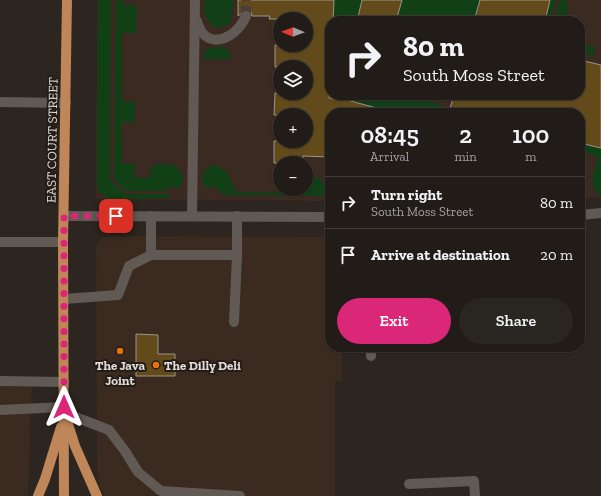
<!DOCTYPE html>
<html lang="en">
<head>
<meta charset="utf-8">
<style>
	:root { --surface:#211c18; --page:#292521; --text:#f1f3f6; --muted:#a2a1a2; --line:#3e3a37; --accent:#db2777 }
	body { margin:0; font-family:"Zilla Slab",serif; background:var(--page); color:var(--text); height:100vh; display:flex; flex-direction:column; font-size:15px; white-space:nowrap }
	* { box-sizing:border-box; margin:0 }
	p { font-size:13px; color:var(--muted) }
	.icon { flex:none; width:22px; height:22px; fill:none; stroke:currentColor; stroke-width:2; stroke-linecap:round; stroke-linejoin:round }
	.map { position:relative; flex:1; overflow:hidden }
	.sheet { position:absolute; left:325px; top:108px; width:260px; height:244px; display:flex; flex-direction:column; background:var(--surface); border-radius:16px; box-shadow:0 1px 3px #0004,0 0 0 1px var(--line) }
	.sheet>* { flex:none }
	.guide { position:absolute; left:325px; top:16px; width:260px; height:84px; border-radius:16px; box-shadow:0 1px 3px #0004,0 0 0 1px var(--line); background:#211c18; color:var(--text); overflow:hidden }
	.needle { width:26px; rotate:271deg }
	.controls { position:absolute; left:273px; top:12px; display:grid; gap:8px }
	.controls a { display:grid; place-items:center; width:40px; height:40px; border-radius:50%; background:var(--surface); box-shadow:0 1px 3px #0004,0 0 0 1px var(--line); font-size:20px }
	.pin { position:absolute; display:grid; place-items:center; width:34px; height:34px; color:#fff; margin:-17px; border-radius:8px; box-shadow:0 2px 6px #0006 }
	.me { position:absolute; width:44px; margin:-22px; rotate:0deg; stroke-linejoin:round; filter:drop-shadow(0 0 3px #0008) }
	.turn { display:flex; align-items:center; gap:14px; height:84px; padding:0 12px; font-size:18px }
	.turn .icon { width:52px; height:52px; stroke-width:2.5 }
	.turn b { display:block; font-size:28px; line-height:34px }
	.eta { display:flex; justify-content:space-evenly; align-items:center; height:68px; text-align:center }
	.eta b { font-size:24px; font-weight:600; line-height:28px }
	.button { display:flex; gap:8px; margin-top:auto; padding:8px 12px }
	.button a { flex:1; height:46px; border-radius:24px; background:var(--accent); color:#fff; font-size:16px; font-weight:600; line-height:46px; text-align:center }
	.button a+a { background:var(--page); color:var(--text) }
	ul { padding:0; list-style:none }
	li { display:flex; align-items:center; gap:12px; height:52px; padding:0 12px; border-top:1px solid var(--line) }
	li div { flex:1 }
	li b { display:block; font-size:15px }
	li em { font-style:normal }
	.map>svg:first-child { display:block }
	.commercial { fill:#3a2a20 }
	.medical { fill:#3b2a21; fill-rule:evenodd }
	.green { fill:#114017 }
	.building { fill:#634a1a; stroke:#9b958c }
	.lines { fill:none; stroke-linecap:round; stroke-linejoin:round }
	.minor-tunnel { stroke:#47403c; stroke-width:10; stroke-dasharray:10 5; stroke-linecap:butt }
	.minor { stroke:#615953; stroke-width:10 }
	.major { stroke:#bf865a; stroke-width:10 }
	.route { stroke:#db2777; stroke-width:7; stroke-dasharray:0 12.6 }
	.food-dot { fill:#e8710a; stroke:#231c17; stroke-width:1.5 }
	.labels { text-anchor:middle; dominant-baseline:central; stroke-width:4; stroke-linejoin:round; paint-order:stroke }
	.street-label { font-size:13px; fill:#e1dcd8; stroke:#231c17 }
	.poi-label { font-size:13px; font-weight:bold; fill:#e1dcd8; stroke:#231c17 }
</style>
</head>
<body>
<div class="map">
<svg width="601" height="496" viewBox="0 0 601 496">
	<rect width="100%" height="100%" fill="#2c2520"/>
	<g class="commercial">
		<path d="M 109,236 L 330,237 L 330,347 L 342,347 L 342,381 L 335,382 L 335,496 L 105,496 L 100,487 L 97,470 L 96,246 L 102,238 Z"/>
		<path d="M 0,379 L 32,379 L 28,496 L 0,496 Z"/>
	</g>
	<path class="medical" d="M 97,0 L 601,0 L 601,197 L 580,198 L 580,113 L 330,113 L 330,201 L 96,199 ZM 280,19 L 306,19 L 306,45 L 280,45 ZM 330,21 L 580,21 L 580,95 L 330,95 ZM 280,67 L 306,67 L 306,93 L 280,93 ZM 280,115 L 306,115 L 306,141 L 280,141 ZM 280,163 L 306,163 L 306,189 L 280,189 Z"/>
	<g class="green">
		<path d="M 98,0 L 111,0 L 110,180 L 124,194 L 169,194 L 169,198 L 108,199 L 97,190 Z"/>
		<path d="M 116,0 L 123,0 L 123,5 L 137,5 L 136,33 L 122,33 L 122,101 L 135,102 L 135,122 L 122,122 L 122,164 L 135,164 L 135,178 L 150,178 L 151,167 L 159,164 L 175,165 L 183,175 L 182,184 L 179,189 L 170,186 L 165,191 L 125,191 L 114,179 Z"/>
		<path d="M 205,0 L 234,0 L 230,22 C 213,37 201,17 205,0 Z"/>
		<path d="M 334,0 L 362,0 L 357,21 L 333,21 Z"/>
		<path d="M 402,0 L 480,0 L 474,21 L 397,21 Z"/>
		<path d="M 550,0 L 556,0 L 550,21 L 545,21 Z"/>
		<path d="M 560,0 L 567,0 L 567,21 L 554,21 Z"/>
		<path d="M 580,39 L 585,42 L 585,45 L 594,46 L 594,56 L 580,52 Z"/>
		<path d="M 212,47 L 224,47 L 231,54 L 231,59 L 203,59 L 204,52 Z"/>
		<path d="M 341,95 L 404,95 L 442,105 L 440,113 L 396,113 L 340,98 Z"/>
		<path d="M 580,143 L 601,148 L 601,196 C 587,188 595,169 598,157 L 580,151 Z"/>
		<path d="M 211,165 C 227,165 230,179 237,192 L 301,193 L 307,190 L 306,177 L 320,178 L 330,196 L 224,195 L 213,185 L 210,188 L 205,187 L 202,180 L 203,172 Z"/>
	</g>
	<g class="building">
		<path d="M 238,0 L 334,0 L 333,21 L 330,21 L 329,98 L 335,99 L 336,97 L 380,109 L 380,113 L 330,113 L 330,157 L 303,156 L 303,159 L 292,158 L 293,163 L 274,163 L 274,141 L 306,141 L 306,115 L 274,115 L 275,93 L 306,93 L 306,67 L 275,67 L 275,45 L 306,45 L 306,19 L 269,19 L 270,16 L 252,16 L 251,12 L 246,10 L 238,16 Z"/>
		<path d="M 362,0 L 402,0 L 396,21 L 357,21 Z"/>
		<path d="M 480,0 L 550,0 L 545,21 L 515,21 L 503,18 L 503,21 L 474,21 Z"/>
		<path d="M 580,60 L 601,65 L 601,148 L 580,143 L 580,113 L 470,113 L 450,108 L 454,95 L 580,95 Z"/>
		<path d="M 136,334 L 158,335 L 158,354 L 175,354 L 175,376 L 136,376 Z"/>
	</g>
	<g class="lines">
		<path class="minor-tunnel" d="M 246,16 L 246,0"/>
		<g class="minor">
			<path d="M 197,21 C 205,52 236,40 246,16"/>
			<path d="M 0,102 L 66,103"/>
			<path d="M 580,215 L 601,213"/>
			<path d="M 64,216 L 330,217"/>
			<path d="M 192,216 L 195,0"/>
			<path d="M 0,242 L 63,242"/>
			<path d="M 151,255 L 151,216"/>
			<path d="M 64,299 L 118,295 L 129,266 L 151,255 L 237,255 L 237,216"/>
			<path d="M 234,322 L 237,255"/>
			<path d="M 371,356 L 371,347"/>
			<path d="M 0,381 L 64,382"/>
			<path d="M 0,410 L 64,407"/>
			<path d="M 65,413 L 109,430 L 125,451 L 138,472 L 161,491 L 240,496"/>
			<path d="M 409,484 L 474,481 L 475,496"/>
		</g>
		<g class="major">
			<path d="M 67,421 L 75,446 L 97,496"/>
			<path d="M 38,496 L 45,479 L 61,427"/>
			<path d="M 64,496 L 63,242 L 67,0"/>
		</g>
	</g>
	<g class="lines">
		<path class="route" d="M 64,407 L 64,216 L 116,216"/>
	</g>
	<g class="food-dot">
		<circle cx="120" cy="351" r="4"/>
		<circle cx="156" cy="365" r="4"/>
	</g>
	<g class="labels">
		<g class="street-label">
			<text transform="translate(52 140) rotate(-89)">EAST COURT STREET</text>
		</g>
		<g class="poi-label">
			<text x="120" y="365">The Java<tspan x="120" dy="15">Joint</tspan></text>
			<text x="164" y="365" text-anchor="start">The Dilly Deli</text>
		</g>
	</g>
</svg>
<div class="controls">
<a><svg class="needle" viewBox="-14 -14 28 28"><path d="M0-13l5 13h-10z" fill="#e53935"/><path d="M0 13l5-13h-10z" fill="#a2a1a2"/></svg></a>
<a><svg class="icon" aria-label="layers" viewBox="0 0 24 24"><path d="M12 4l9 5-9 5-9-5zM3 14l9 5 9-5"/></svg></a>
<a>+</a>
<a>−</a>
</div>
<div class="pin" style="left:116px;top:216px;background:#d93025"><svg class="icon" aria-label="arrive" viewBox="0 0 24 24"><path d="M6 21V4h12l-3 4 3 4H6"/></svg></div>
<svg class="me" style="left:64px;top:407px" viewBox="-20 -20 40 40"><path d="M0-17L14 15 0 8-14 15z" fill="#db2777" stroke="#fff" stroke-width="4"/></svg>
<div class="guide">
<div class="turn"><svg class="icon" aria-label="right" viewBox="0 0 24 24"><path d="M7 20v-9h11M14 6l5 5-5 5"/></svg><div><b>80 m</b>South Moss Street</div></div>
</div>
<section class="sheet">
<div class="eta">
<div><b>08:45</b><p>Arrival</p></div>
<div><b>2</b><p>min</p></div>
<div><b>100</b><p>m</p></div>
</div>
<ul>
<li><svg class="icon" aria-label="right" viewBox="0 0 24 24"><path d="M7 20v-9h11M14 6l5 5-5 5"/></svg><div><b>Turn right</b><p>South Moss Street</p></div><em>80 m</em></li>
<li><svg class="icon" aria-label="arrive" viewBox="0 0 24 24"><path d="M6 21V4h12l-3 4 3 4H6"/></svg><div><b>Arrive at destination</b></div><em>20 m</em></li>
</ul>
<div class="button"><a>Exit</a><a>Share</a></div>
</section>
</div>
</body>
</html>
